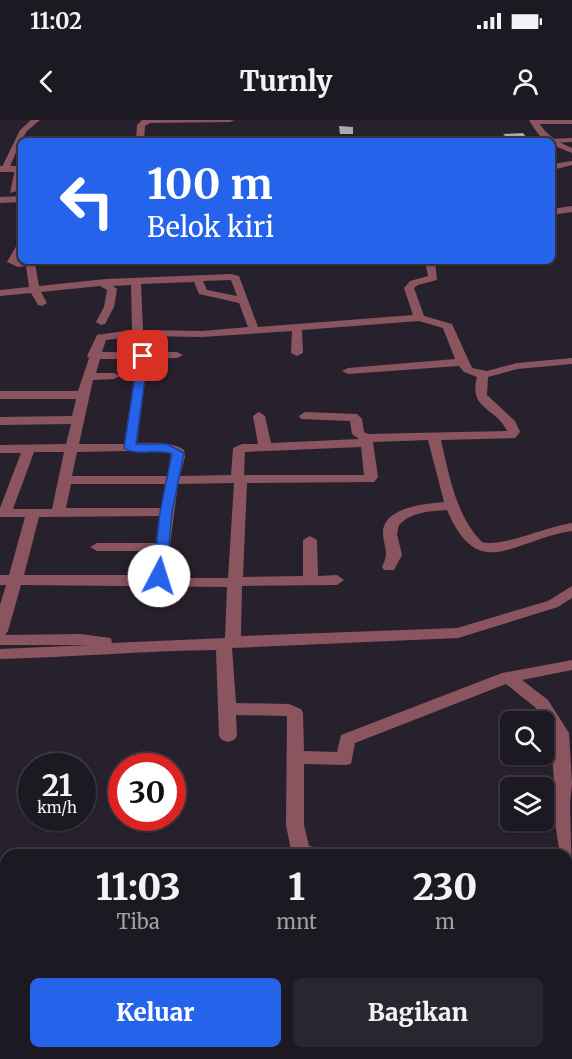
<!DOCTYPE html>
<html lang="id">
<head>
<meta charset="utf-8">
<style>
	:root { --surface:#1d1922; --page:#2a262f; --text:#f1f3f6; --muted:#a0a0a5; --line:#3b3840; --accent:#2563eb }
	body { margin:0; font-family:Merriweather,serif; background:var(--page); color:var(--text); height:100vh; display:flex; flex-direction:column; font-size:22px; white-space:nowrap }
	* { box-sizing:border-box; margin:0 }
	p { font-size:20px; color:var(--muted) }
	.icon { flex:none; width:33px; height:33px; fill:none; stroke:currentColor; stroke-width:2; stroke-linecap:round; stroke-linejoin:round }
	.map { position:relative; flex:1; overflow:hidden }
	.details { position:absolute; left:0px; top:729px; width:573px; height:210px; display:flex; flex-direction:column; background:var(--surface); border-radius:18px 18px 0 0; box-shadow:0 2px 4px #0004,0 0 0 2px var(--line) }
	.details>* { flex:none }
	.guide { position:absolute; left:18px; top:18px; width:537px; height:126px; border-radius:9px; box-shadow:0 2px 4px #0004,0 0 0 2px var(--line); background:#2563eb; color:#fff; overflow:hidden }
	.buttons { position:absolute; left:500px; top:591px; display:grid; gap:12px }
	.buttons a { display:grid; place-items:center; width:54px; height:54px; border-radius:9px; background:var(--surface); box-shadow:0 2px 4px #0004,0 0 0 2px var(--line); font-size:30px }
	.speed { position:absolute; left:18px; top:633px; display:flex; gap:12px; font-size:30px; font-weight:700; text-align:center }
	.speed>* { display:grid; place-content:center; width:78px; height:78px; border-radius:50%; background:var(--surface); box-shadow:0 2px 4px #0004,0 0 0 2px var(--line); line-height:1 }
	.speed small { font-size:15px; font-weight:400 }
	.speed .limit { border:9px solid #d22; background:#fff; color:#111 }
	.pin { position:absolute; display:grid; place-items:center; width:51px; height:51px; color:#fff; margin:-26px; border-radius:12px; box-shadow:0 3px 9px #0006 }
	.me { position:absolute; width:66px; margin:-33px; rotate:5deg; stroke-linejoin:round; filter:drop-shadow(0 0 4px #0008) }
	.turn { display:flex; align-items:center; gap:21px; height:126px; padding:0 30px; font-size:27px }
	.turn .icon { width:78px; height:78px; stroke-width:2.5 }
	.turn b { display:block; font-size:42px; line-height:51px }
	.eta { display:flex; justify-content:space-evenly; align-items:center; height:102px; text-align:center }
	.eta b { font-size:36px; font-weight:800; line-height:42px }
	.action { display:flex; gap:12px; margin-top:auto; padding:12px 30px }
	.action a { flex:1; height:69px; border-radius:9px; background:var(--accent); color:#fff; font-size:24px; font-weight:800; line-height:69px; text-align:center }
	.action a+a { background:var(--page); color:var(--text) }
	.status { display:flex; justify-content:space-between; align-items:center; height:42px; padding:0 30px; background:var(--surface); direction:ltr }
	.status svg { height:16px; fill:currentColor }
	header { display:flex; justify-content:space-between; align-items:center; height:78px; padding:0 30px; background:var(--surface); font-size:27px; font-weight:800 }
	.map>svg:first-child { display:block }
	.building { fill:#ada6b5 }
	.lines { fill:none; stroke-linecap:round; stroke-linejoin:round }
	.minor { fill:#8b555f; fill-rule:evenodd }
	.tertiary { fill:#8b555f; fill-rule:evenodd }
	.route { fill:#2563eb; stroke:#184099; stroke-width:1.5 }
</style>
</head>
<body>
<div class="status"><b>11:02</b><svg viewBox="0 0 49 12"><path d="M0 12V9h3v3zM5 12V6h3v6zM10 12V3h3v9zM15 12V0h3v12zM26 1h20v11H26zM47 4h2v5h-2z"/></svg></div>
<header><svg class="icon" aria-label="back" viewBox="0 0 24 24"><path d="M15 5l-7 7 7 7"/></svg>Turnly<svg class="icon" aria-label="person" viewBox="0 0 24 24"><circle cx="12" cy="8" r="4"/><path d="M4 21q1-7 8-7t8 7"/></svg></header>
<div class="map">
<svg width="572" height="939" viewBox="0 0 572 939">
	<rect width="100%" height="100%" fill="#27212d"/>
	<g class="building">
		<path d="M 339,6 L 353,7 L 353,14 L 340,14 Z"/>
		<path d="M 523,13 L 527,18 L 508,19 L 503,14 Z"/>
	</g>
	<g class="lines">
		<g class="minor">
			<path d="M 31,0 L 40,0 L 27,11 L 21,21 L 8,51 L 2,51 L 1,49 L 20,10 Z"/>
			<path d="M 142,0 L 234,0 L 230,2 L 150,3 L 145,6 L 144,21 L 136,21 L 137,5 Z"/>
			<path d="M 531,0 L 572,0 L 572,4 L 534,4 L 530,2 Z"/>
			<path d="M 572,18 L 572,22 L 552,23 L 552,21 L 546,21 L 550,19 Z"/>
			<path d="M 19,46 L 21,47 L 17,71 L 10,73 L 15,49 Z"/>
			<path d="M 21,76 L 21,82 L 0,83 L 0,77 Z"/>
			<path d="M 572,86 L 572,92 L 552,95 L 552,89 Z"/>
			<path d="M 21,122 L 21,134 L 18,141 L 39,141 L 35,144 L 39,166 L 106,159 L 231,154 L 239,156 L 258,207 L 413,195 L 404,168 L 410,161 L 428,156 L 425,141 L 435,141 L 437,160 L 418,165 L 414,168 L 424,196 L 452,204 L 472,248 L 487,251 L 517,243 L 572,238 L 572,244 L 517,249 L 488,257 L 487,275 L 515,301 L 520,312 L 515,318 L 441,320 C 449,355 456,396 482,422 C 501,428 548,406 572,403 L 572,411 C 514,419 479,465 447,390 C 431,391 411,392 399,405 L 397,414 L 402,435 L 394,450 L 384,450 L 382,447 C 389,432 385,431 383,415 C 381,387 425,384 444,382 L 428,320 L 373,322 L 378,357 L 374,362 L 247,363 L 243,457 L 303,456 L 303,420 L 310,416 L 317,420 L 318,456 L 337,455 L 344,460 L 337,465 L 242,466 L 241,516 L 457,508 L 548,481 L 572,466 L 572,478 L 558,487 L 458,518 L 232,528 L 236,583 L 289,584 L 301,589 L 303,593 L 304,631 L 337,632 L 341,615 L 502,553 L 572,540 L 572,550 L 522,560 L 548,580 L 569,613 L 572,663 L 570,684 L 572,762 L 567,764 L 567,735 L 560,735 L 552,684 L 554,663 L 551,613 L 536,588 L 506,564 L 355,623 L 351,644 L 345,645 L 304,644 L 304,705 L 309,726 L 330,730 L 333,735 L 292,735 L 286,705 L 287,596 L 236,595 L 237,616 L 234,620 L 228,622 L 222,620 L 219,616 L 216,530 C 144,531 72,537 0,539 L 0,529 L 90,525 L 0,525 L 0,485 L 6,465 L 0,465 L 0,455 L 9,455 L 25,397 L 0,397 L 0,388 L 21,333 L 0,333 L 0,325 L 66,324 L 71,304 L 0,305 L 0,297 L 72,296 L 76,279 L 0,279 L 0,271 L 78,271 L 89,238 L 87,236 L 97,215 L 132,210 L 131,165 L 113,166 L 117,169 L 114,187 L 105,204 L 101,205 L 96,202 L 104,187 L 107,170 L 100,166 L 41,172 L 47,183 L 42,186 L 38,185 L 31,173 L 0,176 L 0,170 L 29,167 L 26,146 L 18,147 L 7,142 L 18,123 ZM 231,160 L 237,176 L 207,170 L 203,161 ZM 194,162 L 199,174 L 239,183 L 248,207 L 202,211 L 143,210 L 141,164 ZM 419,201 L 443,208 L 455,239 L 348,248 L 342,251 L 348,254 L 459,246 L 464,252 L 477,257 C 468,290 497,288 507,311 L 368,314 L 364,312 L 362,299 L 357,294 L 305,292 L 299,296 L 301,299 L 350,301 L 352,314 L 359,319 L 271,323 L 265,296 L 259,292 L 253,296 L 258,324 L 242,324 L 233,328 L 231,355 L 180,356 L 185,337 L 184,330 C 171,321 152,323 137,323 L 148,239 L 177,238 L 183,235 L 177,232 L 102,232 L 106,220 L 138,216 L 202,217 L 292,211 L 291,233 L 297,236 L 303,233 L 302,210 ZM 100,239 L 137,239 L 124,324 L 79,324 L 93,260 L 114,259 L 120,256 L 114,253 L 96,253 ZM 361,327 L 364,355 L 244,355 L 245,332 ZM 127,331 L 171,333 L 167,356 L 72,356 L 77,332 ZM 34,332 L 64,332 L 52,389 L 13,389 ZM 234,363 L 228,458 L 169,458 L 166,455 L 178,364 ZM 71,364 L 165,364 L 161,388 L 66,388 ZM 159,396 L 156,423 L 97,423 L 90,427 L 97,431 L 154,431 L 152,455 L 24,455 L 39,397 ZM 21,465 L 227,467 L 225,518 L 112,523 L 111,518 L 80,514 L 5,515 L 8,511 Z"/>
		</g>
		<g class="tertiary">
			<path d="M 529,0 L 537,0 C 546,15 556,21 572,28 L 572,33 L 552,25 L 552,21 C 540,21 535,9 529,0 Z"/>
			<path d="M 572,41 L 572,45 L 552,50 L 552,44 Z"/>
			<rect x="0" y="46" width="21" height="6"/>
		</g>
	</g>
	<path class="route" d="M 143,232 L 148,236 L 136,324 L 167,324 L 184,333 L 172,392 L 166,456 L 159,460 L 153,456 L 160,392 L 172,334 C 158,328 136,337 124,328 L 138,236 Z"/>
</svg>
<div class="buttons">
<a><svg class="icon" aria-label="search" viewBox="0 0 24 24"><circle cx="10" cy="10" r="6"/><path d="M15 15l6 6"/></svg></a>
<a><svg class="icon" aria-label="layers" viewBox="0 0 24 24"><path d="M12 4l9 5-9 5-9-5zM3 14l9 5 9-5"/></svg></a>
</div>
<div class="speed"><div>21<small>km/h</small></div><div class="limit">30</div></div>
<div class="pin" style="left:143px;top:236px;background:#d93025"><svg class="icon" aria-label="arrive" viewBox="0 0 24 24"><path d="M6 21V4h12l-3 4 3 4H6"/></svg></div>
<svg class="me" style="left:159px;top:456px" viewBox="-20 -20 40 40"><circle r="19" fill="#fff"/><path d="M0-13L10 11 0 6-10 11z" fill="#2563eb"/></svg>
<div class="guide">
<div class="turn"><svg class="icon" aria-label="left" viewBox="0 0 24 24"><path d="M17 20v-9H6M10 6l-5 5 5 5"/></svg><div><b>100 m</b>Belok kiri</div></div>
</div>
<section class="details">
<div class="eta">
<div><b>11:03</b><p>Tiba</p></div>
<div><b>1</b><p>mnt</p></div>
<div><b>230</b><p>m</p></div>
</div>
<div class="action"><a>Keluar</a><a>Bagikan</a></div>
</section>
</div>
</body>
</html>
